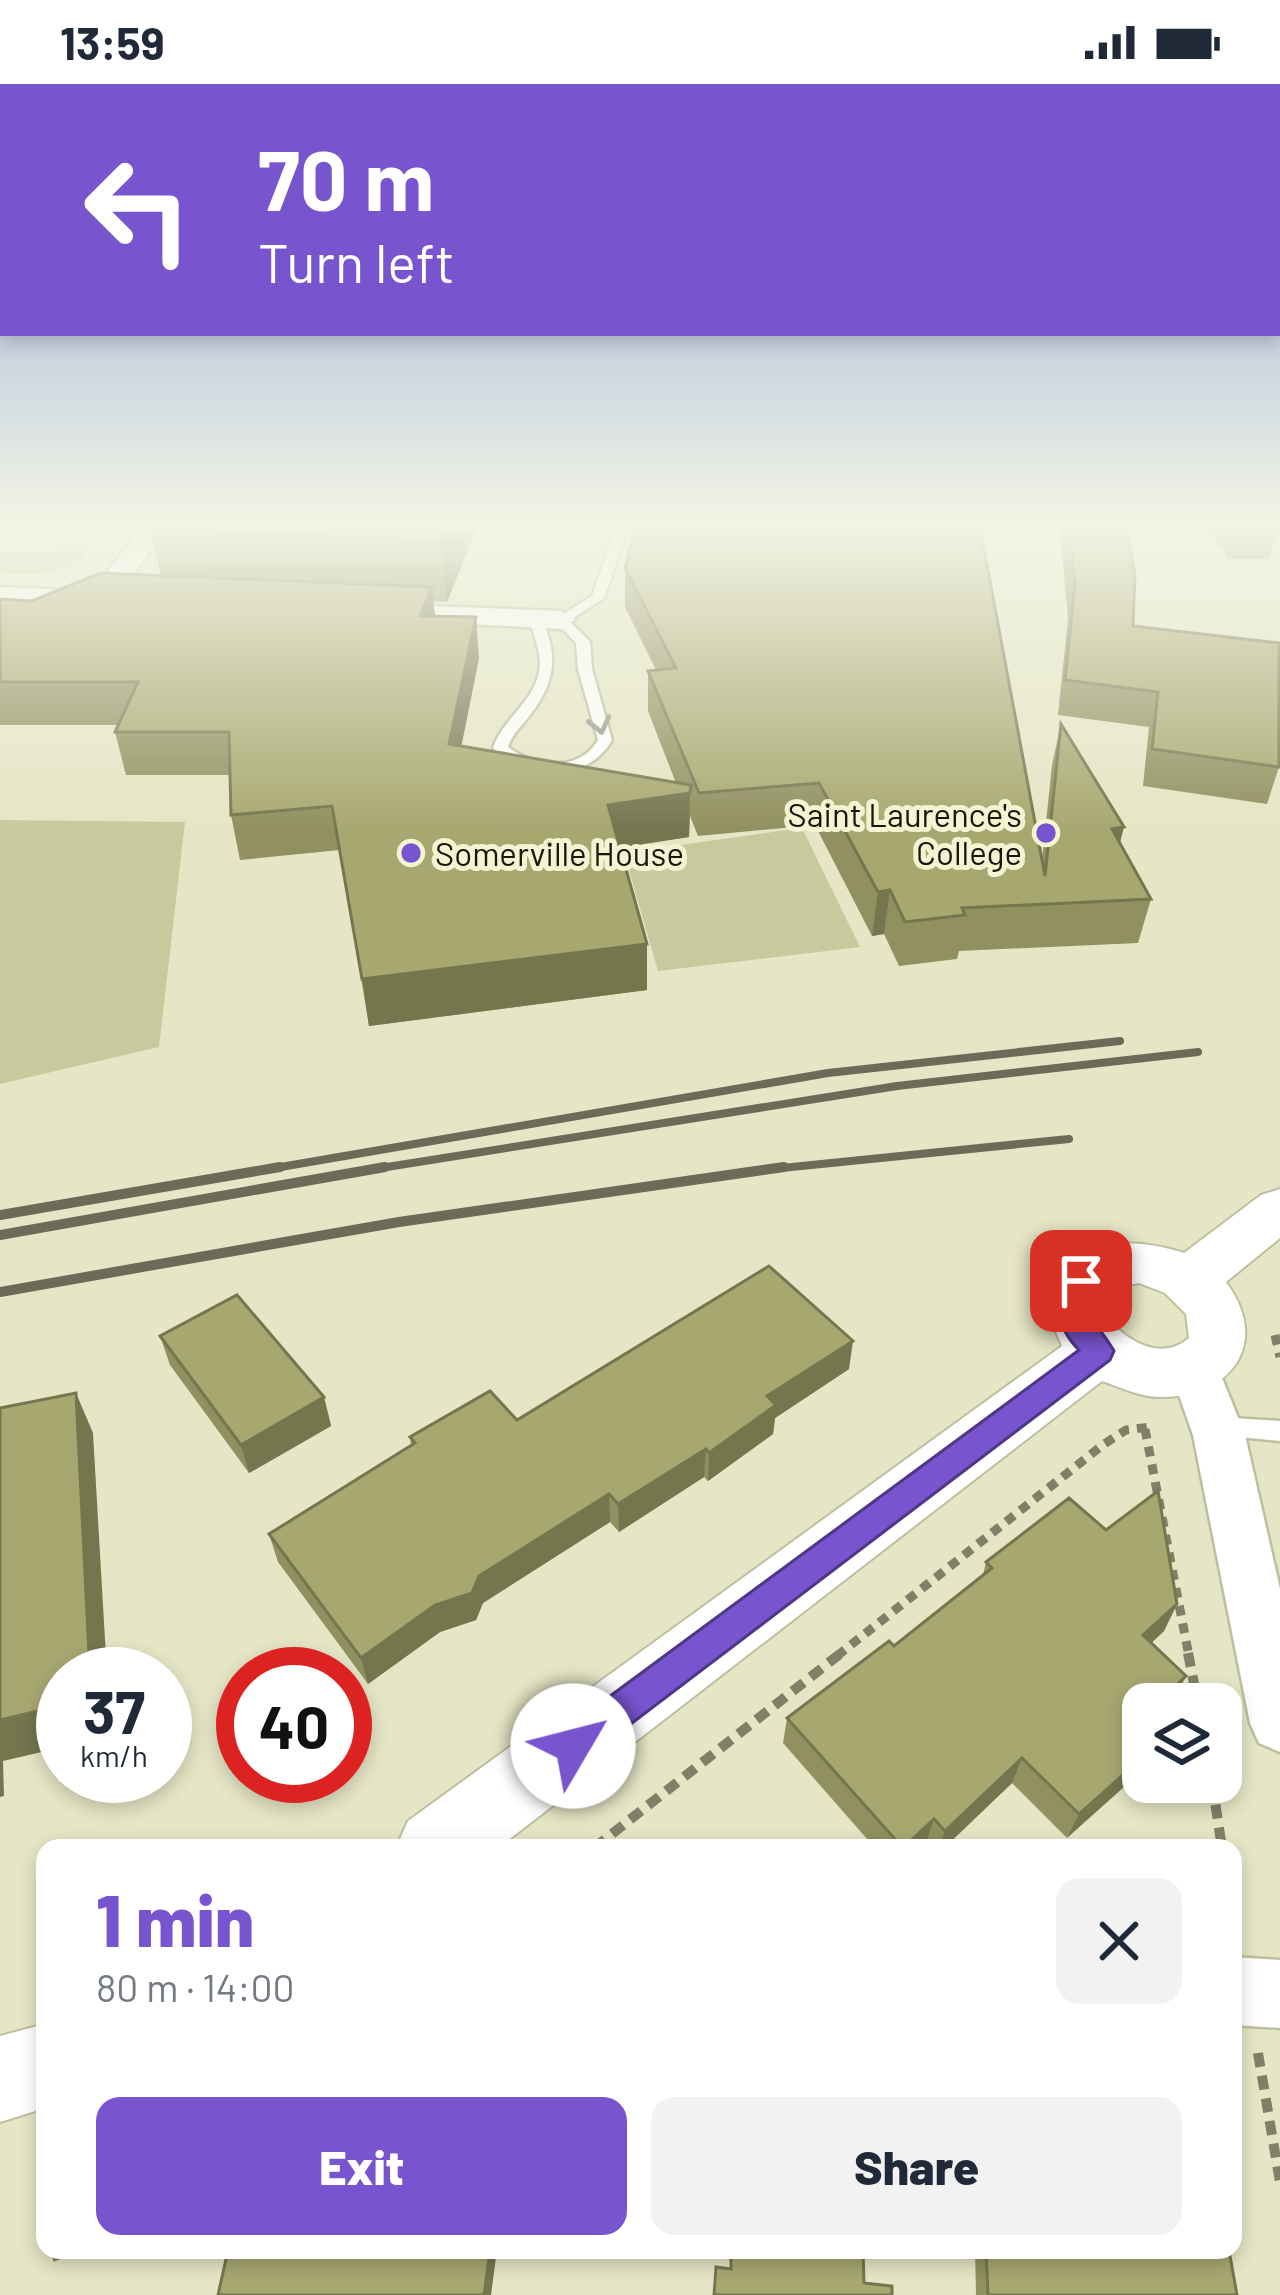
<!DOCTYPE html>
<html lang="en">
<head>
<meta charset="utf-8">
<style>
	:root { --surface:#fff; --page:#f2f2f3; --text:#1f2937; --muted:#747a83; --accent:#7854ce }
	body { margin:0; font-family:Barlow,sans-serif; background:var(--page); color:var(--text); height:100vh; display:flex; flex-direction:column; font-size:45px; white-space:nowrap }
	* { box-sizing:border-box; margin:0 }
	p { font-size:39px; color:var(--muted) }
	.icon { flex:none; width:66px; height:66px; fill:none; stroke:currentColor; stroke-width:2; stroke-linecap:round; stroke-linejoin:round }
	.map { position:relative; flex:1; overflow:hidden }
	.drawer { position:absolute; left:36px; top:1755px; width:1206px; height:420px; display:flex; flex-direction:column; background:var(--surface); border-radius:24px; box-shadow:0 6px 18px #0003 }
	.drawer>* { flex:none }
	.hud { position:absolute; left:0px; top:0px; width:1281px; height:252px; box-shadow:0 6px 18px #0003; background:#7854ce; color:#fff; overflow:hidden }
	.tools { position:absolute; left:1122px; top:1599px; display:grid; gap:24px }
	.tools a { display:grid; place-items:center; width:120px; height:120px; border-radius:24px; background:var(--surface); box-shadow:0 6px 18px #0003; font-size:60px }
	.speed { position:absolute; left:36px; top:1563px; display:flex; gap:24px; font-size:60px; font-weight:700; text-align:center }
	.speed>* { display:grid; place-content:center; width:156px; height:156px; border-radius:50%; background:var(--surface); box-shadow:0 6px 18px #0003; line-height:1 }
	.speed small { font-size:30px; font-weight:400 }
	.speed .limit { border:18px solid #d22; background:#fff; color:#111 }
	.pin { position:absolute; display:grid; place-items:center; width:102px; height:102px; color:#fff; margin:-51px; border-radius:24px; box-shadow:0 6px 18px #0006 }
	.me { position:absolute; width:132px; margin:-66px; rotate:53deg; stroke-linejoin:round; filter:drop-shadow(0 0 9px #0008) }
	.turn { display:flex; align-items:center; gap:42px; height:252px; padding:0 60px; font-size:54px }
	.turn .icon { width:156px; height:156px; stroke-width:2.5 }
	.turn b { display:block; font-size:84px; line-height:102px }
	.round { display:grid; place-items:center; flex:none; width:126px; height:126px; border-radius:24px; background:var(--page) }
	.overview { display:flex; align-items:center; justify-content:space-between; height:204px; padding:0 60px }
	h1 { font-size:72px; font-weight:800; line-height:90px; color:var(--accent) }
	.primary-button { display:flex; gap:24px; margin-top:auto; padding:24px 60px }
	.primary-button a { flex:1; height:138px; border-radius:24px; background:var(--accent); color:#fff; font-size:48px; font-weight:800; line-height:138px; text-align:center }
	.primary-button a+a { background:var(--page); color:var(--text) }
	.status { display:flex; justify-content:space-between; align-items:center; height:84px; padding:0 60px; background:var(--surface); direction:ltr }
	.status svg { height:33px; fill:currentColor }
	.map>svg:first-child { display:block }
	.green { fill:#c8c99c }
	.lines { fill:none; stroke-linecap:round; stroke-linejoin:round }
	.service-casing { stroke:#bebf9f; stroke-width:5 }
	.minor-casing { stroke:#bebf9f; stroke-width:5 }
	.tertiary-casing { stroke:#bebf9f; stroke-width:4 }
	.path-far1 { stroke:#808069; stroke-width:9; stroke-dasharray:10 8; stroke-linecap:butt }
	.path { stroke:#808069; stroke-width:10; stroke-dasharray:14 9; stroke-linecap:butt }
	.service { fill:#fff; fill-rule:evenodd }
	.minor { fill:#fff; fill-rule:evenodd }
	.tertiary { fill:#fff; fill-rule:evenodd }
	.rail-far1 { stroke:#6b6b57; stroke-width:8 }
	.rail { stroke:#6b6b57; stroke-width:10 }
	.wall { fill:#909060 }
	.shaded-wall { fill:#75764e }
	.building { fill:#a7a870; stroke:#75764e; stroke-width:3 }
	.oneway { stroke:#979791 }
	.route { fill:#7854ce; stroke:#4e3786; stroke-width:3 }
	.poi-dot { fill:#7854ce; stroke:#f2f4d2; stroke-width:4.5 }
	.labels { text-anchor:middle; dominant-baseline:central; stroke-width:10; stroke-linejoin:round; paint-order:stroke }
	.far-poi-label { font-size:33px; fill:#17170b; stroke:#f2f4d2; text-anchor:end }
</style>
</head>
<body>
<div class="status"><b>13:59</b><svg viewBox="0 0 49 12"><path d="M0 12V9h3v3zM5 12V6h3v6zM10 12V3h3v9zM15 12V0h3v12zM26 1h20v11H26zM47 4h2v5h-2z"/></svg></div>
<div class="map">
<svg width="1280" height="2211" viewBox="0 0 1280 2211">
	<rect width="100%" height="100%" fill="#e5e6c5"/>
	<g class="green">
		<path d="M 90,466 C 66,493 34,490 0,489 L 0,469 Z"/>
		<path d="M 0,736 L 185,738 L 159,963 L 0,1000 Z"/>
		<path d="M 802,744 L 860,863 L 658,887 L 624,769 Z"/>
	</g>
	<g class="lines">
		<g class="service-casing">
			<g id="service">
				<path d="M 618,438 L 630,438 L 604,514 L 569,537 L 590,558 L 592,585 L 612,656 C 588,699 526,697 493,664 C 503,633 539,616 540,579 C 540,563 531,547 530,532 L 540,532 C 559,569 556,598 530,631 C 522,642 512,650 508,663 C 534,683 579,689 598,656 L 578,585 L 576,559 L 554,536 L 592,512 Z"/>
				<path d="M 150,443 L 156,447 L 154,450 L 13,454 L 7,450 L 13,446 Z"/>
				<path d="M 1217,1333 L 1280,1337 L 1280,1357 L 1208,1350 L 1205,1343 L 1208,1336 Z"/>
			</g>
		</g>
		<g class="minor-casing">
			<g id="minor">
				<path d="M 145,438 L 171,438 L 111,522 L 0,519 L 0,503 L 93,507 Z"/>
				<path d="M 375,520 L 561,527 L 575,536 L 561,545 L 365,534 L 361,528 L 365,522 Z"/>
				<path d="M 1194,1263 L 1212,1269 L 1245,1351 L 1280,1505 L 1280,1668 L 1259,1659 L 1250,1639 L 1193,1351 L 1169,1283 L 1176,1269 Z"/>
				<path d="M 1233,1873 L 1280,1876 L 1280,1944 L 1233,1941 Z"/>
			</g>
		</g>
		<g class="tertiary-casing">
			<g id="tertiary">
				<path d="M 1280,1105 L 1280,1154 L 1226,1198 C 1272,1260 1230,1315 1157,1313 C 1139,1312 1119,1303 1102,1297 L 498,1764 L 396,1764 L 408,1737 L 1062,1262 L 1045,1221 C 1063,1153 1126,1151 1184,1169 L 1261,1111 ZM 1139,1199 L 1165,1209 L 1186,1230 L 1189,1254 C 1161,1278 1127,1257 1107,1234 L 1105,1211 L 1115,1203 Z"/>
				<path d="M 45,1940 L 45,2024 L 0,2038 L 0,1952 Z"/>
			</g>
		</g>
		<g class="path-far1">
			<path d="M 1275,1251 L 1280,1273"/>
			<path d="M 1145,1345 L 1189,1572"/>
			<path d="M 837,1572 L 1104,1360 L 1126,1346 L 1150,1343"/>
		</g>
		<g class="path">
			<path d="M 1188,1569 L 1198,1620"/>
			<path d="M 1212,1698 L 1222,1764"/>
			<path d="M 594,1764 L 841,1569"/>
			<path d="M 1258,1969 L 1280,2098"/>
			<path d="M 52,2173 L 71,2166"/>
		</g>
		<use href="#service" class="service"/>
		<use href="#minor" class="minor"/>
		<use href="#tertiary" class="tertiary"/>
		<g class="rail-far1">
			<path d="M 263,1086 L 828,989 L 1120,957"/>
			<path d="M 368,1086 L 897,1002 L 1198,968"/>
			<path d="M 761,1086 L 1069,1055"/>
		</g>
		<g class="rail">
			<path d="M 0,1131 L 280,1083"/>
			<path d="M 0,1151 L 385,1083"/>
			<path d="M 0,1208 L 399,1138 L 784,1083"/>
		</g>
	</g>
	<g class="wall">
		<path d="M 0,438 L 37,438 L 27,441 L 10,442 Z"/>
		<path d="M 479,438 L 447,518 L 433,517 L 435,532 L 479,574 L 461,662 L 676,699 L 648,627 L 648,587 L 656,586 L 625,523 L 625,484 L 1042,776 L 1052,681 L 1061,640 L 1120,759 L 1151,815 L 1138,859 L 959,867 L 957,875 L 899,882 L 884,850 L 872,852 L 815,741 L 698,752 L 690,732 L 689,753 L 620,764 L 647,906 L 369,942 L 340,766 L 240,776 L 231,731 L 230,691 L 126,691 L 115,648 L 118,641 L 0,641 L 0,515 L 32,517 L 161,491 L 150,445 Z"/>
		<path d="M 1059,438 L 1125,438 L 1133,542 L 1279,683 L 1267,720 L 1143,702 L 1149,643 L 1058,631 L 1068,534 Z"/>
		<path d="M 1203,438 L 1280,438 L 1280,448 L 1277,448 L 1269,475 L 1228,475 Z"/>
		<path d="M 160,1252 L 324,1313 L 331,1342 L 249,1389 L 170,1281 Z"/>
		<path d="M 849,1285 L 775,1334 L 773,1350 L 708,1397 L 704,1393 L 619,1448 L 610,1438 L 483,1519 L 476,1536 L 440,1548 L 368,1600 L 278,1478 L 269,1450 L 411,1361 L 410,1353 Z"/>
		<path d="M 986,1478 L 1177,1520 L 1164,1547 L 1151,1559 L 1186,1592 L 1067,1754 L 1012,1699 L 944,1764 L 931,1764 L 926,1759 L 922,1764 L 875,1764 L 783,1659 L 787,1634 L 894,1562 L 983,1491 Z"/>
		<path d="M 975,2166 L 1229,2166 L 1237,2211 L 976,2211 Z"/>
	</g>
	<g class="shaded-wall">
		<path d="M 0,438 L 9,438 L 10,442 L 0,448 Z"/>
		<path d="M 449,438 L 479,438 L 447,518 L 441,457 Z"/>
		<path d="M 432,503 L 436,544 L 420,532 Z"/>
		<path d="M 476,533 L 479,574 L 453,704 L 449,660 Z"/>
		<path d="M 690,709 L 689,753 L 608,765 L 608,721 Z"/>
		<path d="M 1124,743 L 1113,786 L 1112,745 Z"/>
		<path d="M 890,806 L 884,850 L 872,852 L 878,808 Z"/>
		<path d="M 647,860 L 647,906 L 369,942 L 362,895 Z"/>
		<path d="M 853,1257 L 849,1285 L 775,1334 L 773,1350 L 708,1397 L 709,1369 L 767,1312 Z"/>
		<path d="M 76,1309 L 93,1349 L 107,1590 L 90,1590 Z"/>
		<path d="M 324,1313 L 331,1342 L 249,1389 L 241,1361 Z"/>
		<path d="M 706,1365 L 704,1393 L 619,1448 L 618,1420 Z"/>
		<path d="M 609,1410 L 610,1438 L 483,1519 L 476,1536 L 440,1548 L 368,1600 L 361,1574 L 435,1521 Z"/>
		<path d="M 1177,1520 L 1164,1547 L 1131,1578 L 1143,1551 Z"/>
		<path d="M 1186,1592 L 1173,1618 L 1172,1605 Z"/>
		<path d="M 63,1621 L 63,1663 L 3,1677 L 4,1712 L 0,1713 L 0,1636 Z"/>
		<path d="M 1143,1673 L 1143,1686 L 1067,1754 L 1079,1730 Z"/>
		<path d="M 1022,1674 L 1012,1699 L 944,1764 L 939,1764 L 945,1747 Z"/>
		<path d="M 934,1735 L 926,1759 L 922,1764 L 904,1764 Z"/>
		<path d="M 490,2166 L 497,2166 L 491,2211 L 484,2211 Z"/>
	</g>
	<g class="building">
		<path d="M 168,438 L 449,438 L 441,457 L 150,445 Z"/>
		<path d="M 637,438 L 979,438 L 1045,792 L 1061,640 L 1124,743 L 1112,745 L 1151,815 L 962,824 L 965,831 L 905,838 L 890,806 L 878,808 L 819,699 L 699,709 L 648,587 L 676,584 L 625,484 Z"/>
		<path d="M 1068,438 L 1125,438 L 1135,491 L 1133,542 L 1279,559 L 1279,683 L 1152,665 L 1158,608 L 1065,596 L 1075,500 Z"/>
		<path d="M 1234,438 L 1279,438 L 1279,442 L 1237,442 Z"/>
		<path d="M 100,489 L 432,503 L 420,532 L 476,533 L 449,660 L 691,701 L 690,709 L 608,721 L 647,860 L 362,895 L 332,722 L 231,731 L 229,648 L 115,648 L 138,598 L 0,598 L 0,515 L 32,517 Z"/>
		<path d="M 769,1182 L 853,1257 L 767,1312 L 776,1321 L 709,1369 L 706,1365 L 618,1420 L 609,1410 L 479,1492 L 472,1509 L 435,1521 L 361,1574 L 269,1450 L 415,1359 L 410,1353 L 490,1307 L 517,1336 Z"/>
		<path d="M 237,1211 L 324,1313 L 241,1361 L 160,1252 Z"/>
		<path d="M 76,1309 L 90,1590 L 63,1590 L 63,1621 L 0,1636 L 0,1324 Z"/>
		<path d="M 1158,1407 L 1177,1520 L 1143,1551 L 1186,1592 L 1172,1605 L 1187,1620 L 1143,1620 L 1143,1673 L 1079,1730 L 1022,1674 L 945,1747 L 934,1735 L 903,1764 L 787,1634 L 889,1557 L 894,1562 L 992,1484 L 986,1478 L 1069,1414 L 1106,1446 Z"/>
		<path d="M 228,2166 L 490,2166 L 484,2211 L 218,2211 Z"/>
		<path d="M 731,2166 L 863,2166 L 864,2199 L 892,2202 L 892,2211 L 714,2211 L 716,2183 L 731,2185 Z"/>
		<path d="M 986,2166 L 1229,2166 L 1237,2211 L 988,2211 Z"/>
	</g>
	<defs><path id="oneway-chevron" d="M-2-3.5L2.5 0L-2 3.5" fill="none" stroke-width="1.6" stroke-linecap="round" stroke-linejoin="round" transform="scale(3)"/></defs>
	<use class="oneway" href="#oneway-chevron" transform="translate(600 641) rotate(77)"/>
	<linearGradient id="sky" x2="0" y2="1"><stop stop-color="#88a4d8"/><stop offset="0.59" stop-color="#f3f4e5"/><stop offset="1" stop-color="#f3f4e5" stop-opacity="0"/></linearGradient>
	<rect width="1280" height="747" fill="url(#sky)"/>
	<path class="route" d="M 1081,1186 L 1095,1197 C 1078,1231 1099,1240 1114,1267 L 1110,1276 L 586,1674 L 573,1680 L 560,1674 L 555,1662 L 560,1649 L 1079,1266 C 1055,1242 1055,1217 1070,1189 Z"/>
	<g class="poi-dot">
		<circle cx="1046" cy="749" r="12"/>
		<circle cx="411" cy="769" r="12"/>
	</g>
	<g class="labels">
		<g class="far-poi-label">
			<text x="1022" y="730">Saint Laurence's<tspan x="1022" dy="38">College</tspan></text>
			<text x="435" y="769" text-anchor="start">Somerville House</text>
		</g>
	</g>
</svg>
<div class="tools">
<a><svg class="icon" aria-label="layers" viewBox="0 0 24 24"><path d="M12 4l9 5-9 5-9-5zM3 14l9 5 9-5"/></svg></a>
</div>
<div class="speed"><div>37<small>km/h</small></div><div class="limit">40</div></div>
<div class="pin" style="left:1081px;top:1197px;background:#d93025"><svg class="icon" aria-label="arrive" viewBox="0 0 24 24"><path d="M6 21V4h12l-3 4 3 4H6"/></svg></div>
<svg class="me" style="left:573px;top:1662px" viewBox="-20 -20 40 40"><circle r="19" fill="#fff"/><path d="M0-13L10 11 0 6-10 11z" fill="#7854ce"/></svg>
<div class="hud">
<div class="turn"><svg class="icon" aria-label="left" viewBox="0 0 24 24"><path d="M17 20v-9H6M10 6l-5 5 5 5"/></svg><div><b>70 m</b>Turn left</div></div>
</div>
<section class="drawer">
<div class="overview"><div><h1>1 min</h1><p>80 m · 14:00</p></div><a class="round"><svg class="icon" aria-label="close" viewBox="0 0 24 24"><path d="M6 6l12 12M18 6L6 18"/></svg></a></div>
<div class="primary-button"><a>Exit</a><a>Share</a></div>
</section>
</div>
</body>
</html>
